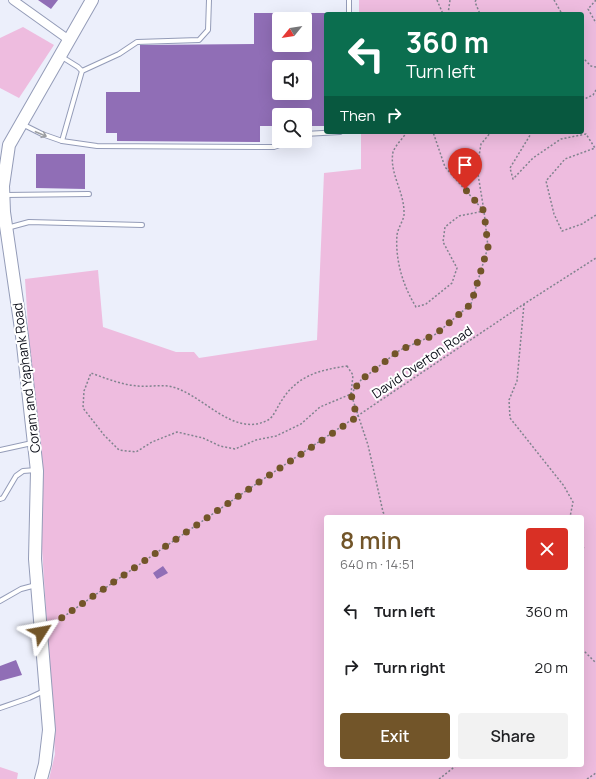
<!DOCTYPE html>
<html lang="en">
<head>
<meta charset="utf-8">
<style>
	:root { --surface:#fff; --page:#f2f2f2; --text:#202124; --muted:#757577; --accent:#725529 }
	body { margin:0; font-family:Manrope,sans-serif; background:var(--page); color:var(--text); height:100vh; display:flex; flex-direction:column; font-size:15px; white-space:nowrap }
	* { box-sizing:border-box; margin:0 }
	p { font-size:13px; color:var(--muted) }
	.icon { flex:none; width:22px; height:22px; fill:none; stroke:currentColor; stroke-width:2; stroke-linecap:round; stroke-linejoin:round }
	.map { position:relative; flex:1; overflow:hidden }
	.sheet { position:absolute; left:324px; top:515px; width:260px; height:252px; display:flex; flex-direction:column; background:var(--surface); border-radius:4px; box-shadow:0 4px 16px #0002 }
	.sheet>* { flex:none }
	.top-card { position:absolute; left:324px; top:12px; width:260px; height:122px; border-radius:4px; box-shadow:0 4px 16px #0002; background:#0b6e4f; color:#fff; overflow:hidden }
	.needle { width:26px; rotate:240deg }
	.tools { position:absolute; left:272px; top:12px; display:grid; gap:8px }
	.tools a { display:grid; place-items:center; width:40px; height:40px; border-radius:4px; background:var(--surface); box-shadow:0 4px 16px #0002; font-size:20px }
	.pin { position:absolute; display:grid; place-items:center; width:34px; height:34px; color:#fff; margin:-41px -17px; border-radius:50% 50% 50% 0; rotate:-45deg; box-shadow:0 0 4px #0007 }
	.pin .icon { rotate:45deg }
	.me { position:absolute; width:44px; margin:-22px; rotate:56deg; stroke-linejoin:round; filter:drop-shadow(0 0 3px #0008) }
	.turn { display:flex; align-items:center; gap:14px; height:84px; padding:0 16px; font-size:18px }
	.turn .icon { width:52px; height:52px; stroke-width:2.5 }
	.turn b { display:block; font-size:28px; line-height:34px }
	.then { display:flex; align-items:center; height:38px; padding:0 16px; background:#0003; gap:8px; font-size:15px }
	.round { display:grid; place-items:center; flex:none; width:42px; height:42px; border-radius:4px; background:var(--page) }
	.headline { display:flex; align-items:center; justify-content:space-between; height:68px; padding:0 16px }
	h1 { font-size:24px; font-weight:600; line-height:30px; color:var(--accent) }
	.button { display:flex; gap:8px; margin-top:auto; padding:8px 16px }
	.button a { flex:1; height:46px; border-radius:4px; background:var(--accent); color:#fff; font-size:16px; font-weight:600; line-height:46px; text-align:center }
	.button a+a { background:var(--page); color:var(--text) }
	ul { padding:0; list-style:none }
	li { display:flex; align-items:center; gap:12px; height:56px; padding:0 16px }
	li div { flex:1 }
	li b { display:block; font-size:15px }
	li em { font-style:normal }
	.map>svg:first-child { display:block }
	.green { fill:#eebcdf; fill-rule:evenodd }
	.building { fill:#906eb6; fill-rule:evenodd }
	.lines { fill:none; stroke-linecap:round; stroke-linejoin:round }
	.service-casing { stroke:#949cb8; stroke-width:6 }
	.minor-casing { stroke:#949cb8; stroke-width:10 }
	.secondary-casing { stroke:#949cb8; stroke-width:14 }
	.path { stroke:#80838e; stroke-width:1.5; stroke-dasharray:2 2; stroke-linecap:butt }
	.service { stroke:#fff; stroke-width:4 }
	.minor { stroke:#fff; stroke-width:8 }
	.secondary { stroke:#fff; stroke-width:12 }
	.oneway { stroke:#9d9fa3 }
	.route { stroke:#725529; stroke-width:7; stroke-dasharray:0 12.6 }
	.labels { text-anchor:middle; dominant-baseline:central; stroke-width:4; stroke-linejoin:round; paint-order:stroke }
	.street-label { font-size:13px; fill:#0b0e18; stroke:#fff }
</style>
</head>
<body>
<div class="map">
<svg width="596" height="779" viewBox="0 0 596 779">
	<rect width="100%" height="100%" fill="#eceffb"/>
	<g class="green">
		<path d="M 359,0 L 596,0 L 596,779 L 49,779 L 55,754 L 25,279 L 98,270 L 103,327 L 176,352 L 194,352 L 199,358 L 317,340 L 324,173 L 361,169 L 361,132 L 582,132 L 582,14 L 359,14 ZM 326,517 L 582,517 L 582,765 L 326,765 Z"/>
		<path d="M 23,27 L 54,45 L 19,98 L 0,88 L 0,38 Z"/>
		<path d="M 0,767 L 18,773 L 17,779 L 0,779 Z"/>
	</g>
	<g class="building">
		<path d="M 38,0 L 58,0 L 51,9 Z"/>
		<path d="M 254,13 L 326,13 L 326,126 L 305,126 L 305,115 L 279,115 L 279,126 L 260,126 L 260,142 L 117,141 L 117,133 L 106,133 L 106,92 L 140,92 L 140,45 L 254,44 ZM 279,19 L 305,19 L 305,45 L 279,45 ZM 279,67 L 305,67 L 305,93 L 279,93 Z"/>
		<path d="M 36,154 L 85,154 L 85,189 L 36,188 Z"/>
		<path d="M 163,566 L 168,573 L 157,579 L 153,573 Z"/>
		<path d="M 16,660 L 22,675 L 0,681 L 0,666 Z"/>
	</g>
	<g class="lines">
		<g class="service-casing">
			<g id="service">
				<path d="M 349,0 L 349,14"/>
				<path d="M 62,57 L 78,67 L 82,71"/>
				<path d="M 22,124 L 42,134 L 62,141 L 97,146 L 274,147 L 291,141"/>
				<path d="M 305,134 L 340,132"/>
				<path d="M 62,141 L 82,71 L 119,54 L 137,42 L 199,40 L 208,30 L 209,0"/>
				<path d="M 5,195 L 89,194"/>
				<path d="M 7,228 L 29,222 L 142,225"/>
				<path d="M 0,450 L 32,443"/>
				<path d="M 0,499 L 3,498 L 16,476 L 23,471 L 36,470"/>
				<path d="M 0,601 L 21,589 L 36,585"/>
				<path d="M 0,708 L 29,698 L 44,691"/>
			</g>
		</g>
		<g class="minor-casing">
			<path id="minor" d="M 13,0 L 69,40"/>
		</g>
		<g class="secondary-casing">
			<path id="secondary" d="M 41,779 L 45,764 L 49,730 L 35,559 L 37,471 L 22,336 L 4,212 L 3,186 L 9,145 L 92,0"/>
		</g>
		<g class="path">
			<path d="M 437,0 L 443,14"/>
			<path d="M 476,0 L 475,2 L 480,14"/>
			<path d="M 554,0 L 562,14"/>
			<path d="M 596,0 L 588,9 L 596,23"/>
			<path d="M 448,14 L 450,0"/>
			<path d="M 582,57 L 591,66 L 596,67"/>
			<path d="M 582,100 L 593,95 L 596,90"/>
			<path d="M 407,132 C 403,138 395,146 393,152 C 389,173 404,191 404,212 C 405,219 398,227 397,235 C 395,260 403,286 416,307 L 426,304 L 452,283 L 457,268 L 443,242 L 445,227 L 459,216 L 484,211 L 477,168 L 481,144 L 491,132"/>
			<path d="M 532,132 L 510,168 L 513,179 L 533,158 L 561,139 L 586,134 L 595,148 L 565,159 L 546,181 L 554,214 L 562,231 L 582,224 L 596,215"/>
			<path d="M 524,304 L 517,381 L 509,400 L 510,418 L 564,486 L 573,502 L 570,517"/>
			<path d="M 347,366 L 353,375 L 351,394 L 320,407 L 301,424 L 276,436 L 256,440 L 235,449 L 220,446 L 203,438 L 177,432 L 152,442 L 136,452 L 119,450 L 104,435 L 83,408 L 84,391 L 91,373 C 105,378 122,385 138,386 C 148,387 158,385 168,386 C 201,391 232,439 268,420 C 274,417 278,405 282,400 C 298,375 320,370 347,366 Z"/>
			<path d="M 386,517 L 383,512 L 368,445 L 351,394 L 361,380 L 400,350 L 436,334 L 471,304 L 488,247 L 484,211 L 445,167 L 433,132"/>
			<path d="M 582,544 L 584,546 L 582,553"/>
			<path d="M 50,626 L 262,480 L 524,304 L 596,258"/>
			<path d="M 582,649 L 596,663"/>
			<path d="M 439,779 L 457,765"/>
			<path d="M 587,779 L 596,773"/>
		</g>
		<use href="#service" class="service"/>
		<use href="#minor" class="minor"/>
		<use href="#secondary" class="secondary"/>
	</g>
	<defs><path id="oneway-shaft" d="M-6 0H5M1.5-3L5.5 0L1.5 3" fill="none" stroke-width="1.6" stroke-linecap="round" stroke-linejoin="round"/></defs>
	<use class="oneway" href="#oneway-shaft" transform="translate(41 134) rotate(23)"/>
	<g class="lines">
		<path class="route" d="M 41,632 L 262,480 L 357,417 L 351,394 L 361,380 L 400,350 L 436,334 L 471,304 L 488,247 L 484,211 L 465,189"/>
	</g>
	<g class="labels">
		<g class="street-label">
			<text transform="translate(422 362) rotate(-34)">David Overton Road</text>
			<text transform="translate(26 378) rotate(-97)">Coram and Yaphank Road</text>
		</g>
	</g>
</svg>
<div class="tools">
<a><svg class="needle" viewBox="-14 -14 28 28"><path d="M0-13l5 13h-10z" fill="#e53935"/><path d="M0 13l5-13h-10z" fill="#757577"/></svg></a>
<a><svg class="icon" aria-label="sound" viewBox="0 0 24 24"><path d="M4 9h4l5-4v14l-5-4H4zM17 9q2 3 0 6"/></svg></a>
<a><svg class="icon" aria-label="search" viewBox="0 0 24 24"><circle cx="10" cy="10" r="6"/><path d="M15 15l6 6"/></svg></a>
</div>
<div class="pin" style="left:465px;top:189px;background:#d93025"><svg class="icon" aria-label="arrive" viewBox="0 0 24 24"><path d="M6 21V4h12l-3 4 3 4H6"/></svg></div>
<svg class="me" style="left:41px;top:632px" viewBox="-20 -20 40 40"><path d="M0-17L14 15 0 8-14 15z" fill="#725529" stroke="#fff" stroke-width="4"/></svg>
<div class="top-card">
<div class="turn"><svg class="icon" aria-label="left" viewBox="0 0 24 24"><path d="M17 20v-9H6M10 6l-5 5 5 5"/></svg><div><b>360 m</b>Turn left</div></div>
<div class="then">Then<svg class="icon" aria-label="right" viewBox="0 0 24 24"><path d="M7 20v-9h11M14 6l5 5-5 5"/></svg></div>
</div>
<section class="sheet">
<div class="headline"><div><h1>8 min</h1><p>640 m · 14:51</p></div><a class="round" style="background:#d93025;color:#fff"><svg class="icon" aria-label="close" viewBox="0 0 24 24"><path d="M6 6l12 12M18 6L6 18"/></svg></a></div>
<ul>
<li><svg class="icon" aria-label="left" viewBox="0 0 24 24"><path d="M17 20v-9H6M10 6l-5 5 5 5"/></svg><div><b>Turn left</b></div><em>360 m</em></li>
<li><svg class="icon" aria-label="right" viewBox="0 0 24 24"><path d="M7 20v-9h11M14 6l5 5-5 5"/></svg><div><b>Turn right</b></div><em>20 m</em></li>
</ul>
<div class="button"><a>Exit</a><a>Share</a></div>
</section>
</div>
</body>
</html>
